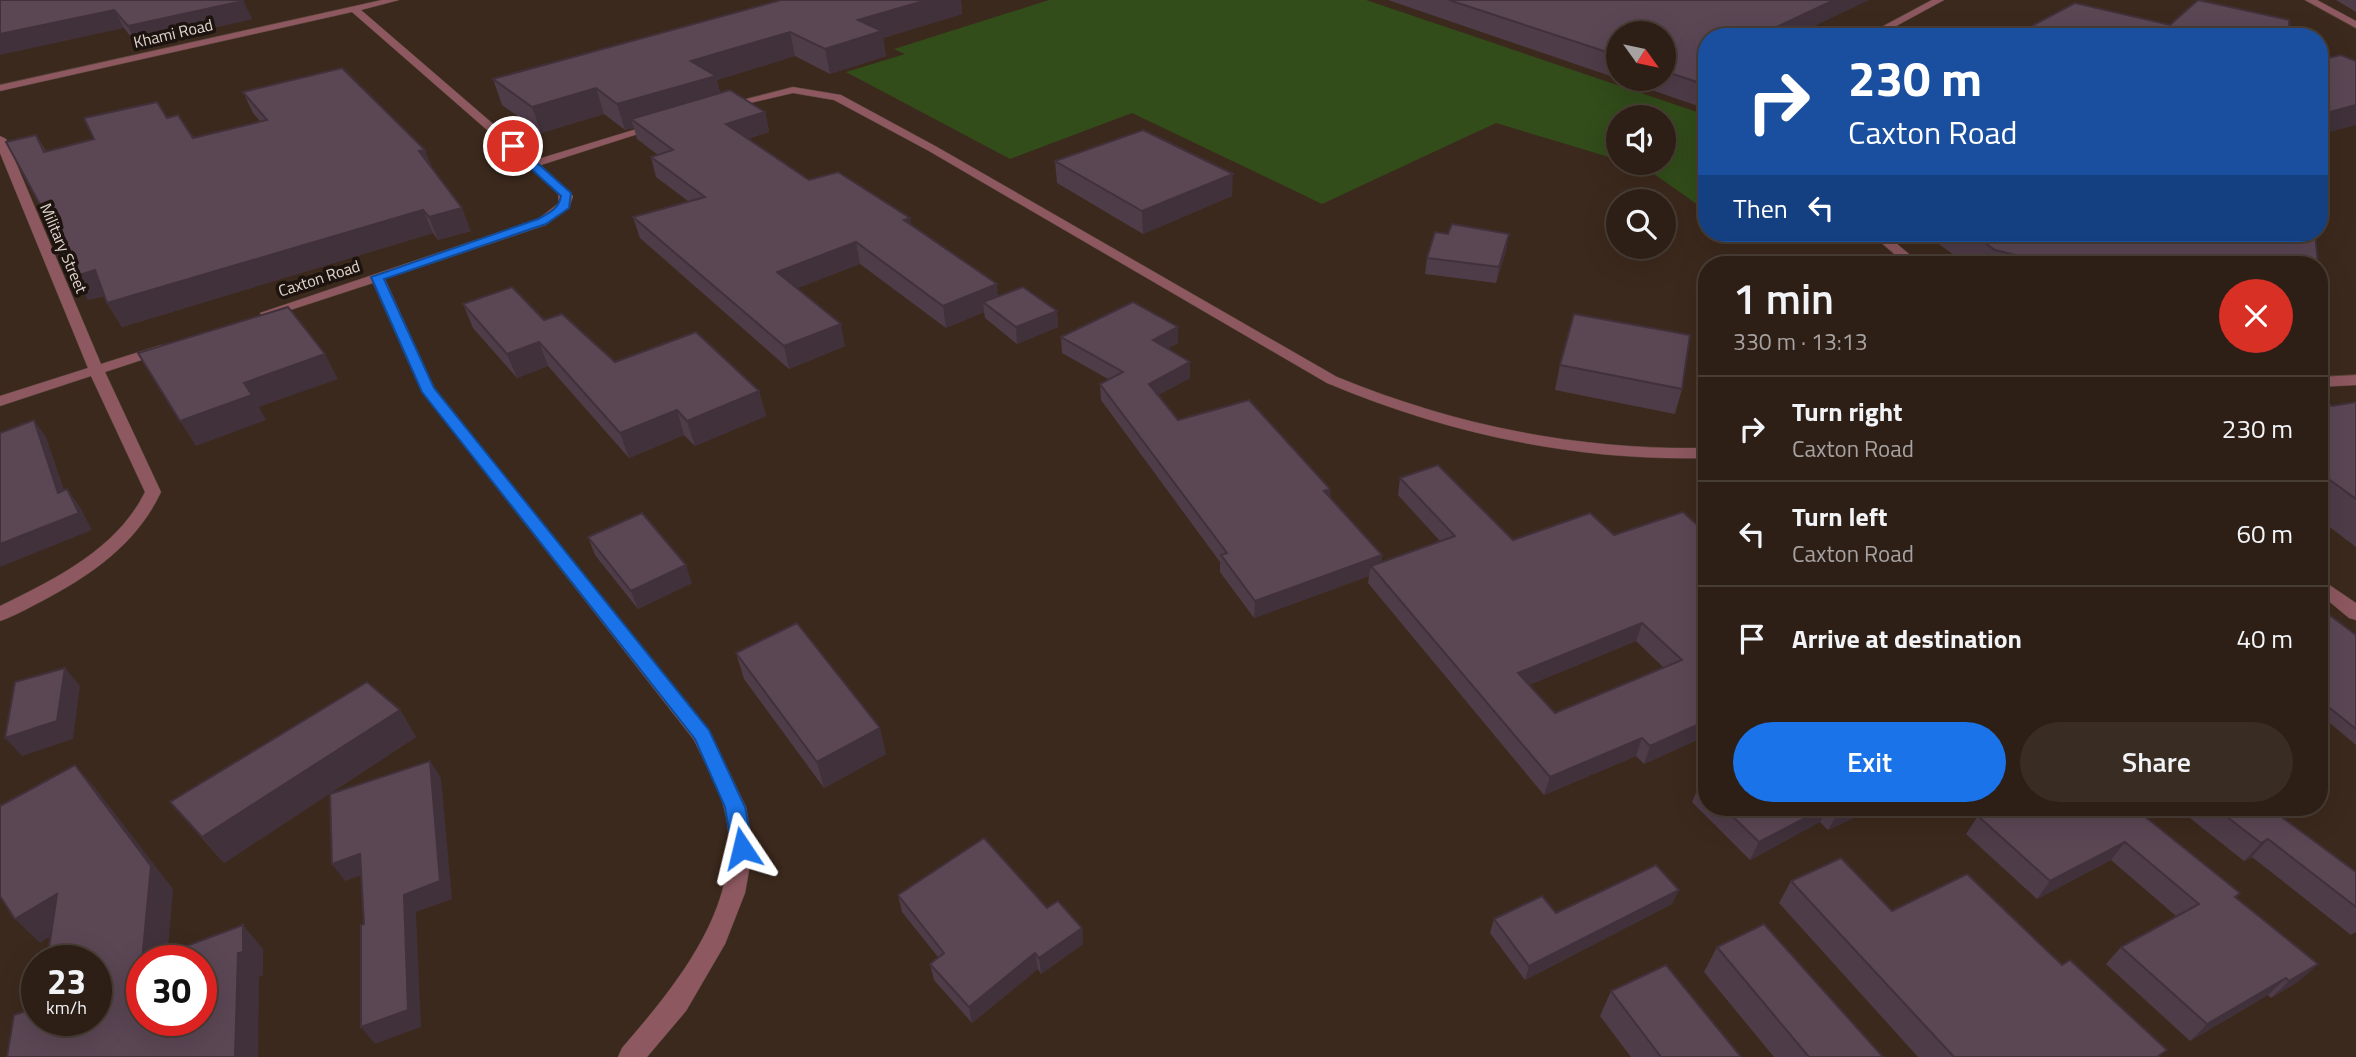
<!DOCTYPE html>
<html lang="en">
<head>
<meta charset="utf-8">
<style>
	:root { --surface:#2d1f16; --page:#392c23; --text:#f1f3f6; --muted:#a7a2a1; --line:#483d35; --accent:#1a73e8 }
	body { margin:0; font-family:"Titillium Web",sans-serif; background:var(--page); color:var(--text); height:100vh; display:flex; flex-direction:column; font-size:26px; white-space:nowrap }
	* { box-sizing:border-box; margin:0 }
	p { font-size:23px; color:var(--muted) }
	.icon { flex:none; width:38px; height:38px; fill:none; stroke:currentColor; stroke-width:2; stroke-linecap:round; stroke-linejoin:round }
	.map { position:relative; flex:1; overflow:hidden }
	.drawer { position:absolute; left:1698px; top:256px; width:630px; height:560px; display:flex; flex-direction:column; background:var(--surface); border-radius:28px; box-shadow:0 7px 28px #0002,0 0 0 2px var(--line) }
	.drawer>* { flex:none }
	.top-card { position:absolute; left:1698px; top:28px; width:630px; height:214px; border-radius:28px; box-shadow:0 7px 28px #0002,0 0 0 2px var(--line); background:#1a4fa0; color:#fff; overflow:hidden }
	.needle { width:46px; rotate:123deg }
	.controls { position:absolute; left:1606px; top:21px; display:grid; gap:14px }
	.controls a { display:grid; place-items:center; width:70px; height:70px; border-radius:50%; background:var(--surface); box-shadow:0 7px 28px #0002,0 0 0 2px var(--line); font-size:35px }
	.speed { position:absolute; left:21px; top:945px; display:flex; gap:14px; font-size:35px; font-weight:700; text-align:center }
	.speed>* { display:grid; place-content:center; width:91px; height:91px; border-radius:50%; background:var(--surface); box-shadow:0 7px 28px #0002,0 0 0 2px var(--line); line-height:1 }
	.speed small { font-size:18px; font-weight:400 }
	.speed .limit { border:10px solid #d22; background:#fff; color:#111 }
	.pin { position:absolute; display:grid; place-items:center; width:60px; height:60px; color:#fff; margin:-30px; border:4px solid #fff; border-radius:50%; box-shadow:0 2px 7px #0007 }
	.me { position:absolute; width:77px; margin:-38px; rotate:350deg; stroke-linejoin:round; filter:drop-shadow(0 0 5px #0008) }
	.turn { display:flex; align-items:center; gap:24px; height:147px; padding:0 35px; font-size:32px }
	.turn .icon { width:91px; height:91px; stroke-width:2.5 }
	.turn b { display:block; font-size:49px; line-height:60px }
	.then { display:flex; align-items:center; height:66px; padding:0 35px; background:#0003; gap:14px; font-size:26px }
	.round { display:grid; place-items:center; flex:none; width:74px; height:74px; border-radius:37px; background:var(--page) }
	.overview { display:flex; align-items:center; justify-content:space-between; height:119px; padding:0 35px }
	h1 { font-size:42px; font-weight:600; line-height:52px }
	.action { display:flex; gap:14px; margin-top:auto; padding:14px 35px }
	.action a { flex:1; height:80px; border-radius:42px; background:var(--accent); color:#fff; font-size:28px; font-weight:600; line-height:80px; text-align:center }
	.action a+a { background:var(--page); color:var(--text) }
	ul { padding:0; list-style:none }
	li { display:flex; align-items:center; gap:21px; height:105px; padding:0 35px; border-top:2px solid var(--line) }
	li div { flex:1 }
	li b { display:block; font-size:26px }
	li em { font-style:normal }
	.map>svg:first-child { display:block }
	.green { fill:#324c1a }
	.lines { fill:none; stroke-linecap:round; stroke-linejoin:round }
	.minor-casing { stroke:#564539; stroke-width:1 }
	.minor { fill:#8d5860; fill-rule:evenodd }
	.wall { fill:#4e3c48; fill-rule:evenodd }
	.shaded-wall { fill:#40313b }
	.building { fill:#5b4654; stroke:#40313b; stroke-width:2; fill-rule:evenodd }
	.route { fill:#1a73e8; stroke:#114b97; stroke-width:2 }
	.labels { text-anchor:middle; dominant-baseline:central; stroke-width:7; stroke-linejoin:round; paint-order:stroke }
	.far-street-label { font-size:16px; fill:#e1d5cd; stroke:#1d140f }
</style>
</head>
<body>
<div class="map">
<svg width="2356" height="1057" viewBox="0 0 2356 1057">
	<rect width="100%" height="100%" fill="#3c291d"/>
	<path class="green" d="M 1049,0 L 1366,0 L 1706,115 L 1706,205 L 1698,205 L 1647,169 L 1627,163 L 1664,163 L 1664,117 L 1619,117 L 1619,160 L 1496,123 L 1322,204 L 1132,113 L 1010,159 L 846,72 L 905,54 L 894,49 Z"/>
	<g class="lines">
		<g class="minor-casing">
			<g id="minor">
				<path d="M 382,0 L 399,0 L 361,10 L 535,160 L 653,124 L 663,126 L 541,165 L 573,196 L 569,208 L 546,225 L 385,279 L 434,388 L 709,730 L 746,807 L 753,848 L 745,893 L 725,944 L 686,1011 L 647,1057 L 618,1057 L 622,1048 C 677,984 748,900 724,808 C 718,785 704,762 694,740 L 422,392 L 373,283 L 272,316 L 262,316 L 260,313 L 538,219 L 559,203 L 558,192 L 352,12 L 0,91 L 0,85 Z"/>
				<path d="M 1932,0 L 1944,0 L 1876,37 L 1863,37 Z"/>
				<path d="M 2305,0 L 2317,0 L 2356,21 L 2356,28 Z"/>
				<path d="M 793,87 L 841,95 L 937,147 L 1337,377 C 1457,426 1577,450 1706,448 L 1706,458 C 1574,461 1449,434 1327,383 L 929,151 L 834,100 L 793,93 L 724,109 L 719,106 Z"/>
				<path d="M 0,136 L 6,139 L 101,364 L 161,345 L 168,349 L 166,352 L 105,372 L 161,492 C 137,543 93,574 44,600 C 30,607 15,616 0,621 L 0,606 C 55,579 117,549 145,492 L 91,376 L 0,406 L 0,396 L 88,368 L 0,153 Z"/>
				<path d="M 1870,233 L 1884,233 L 1921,264 L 1906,264 Z"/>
				<path d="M 2356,375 L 2356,385 L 2319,387 L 2319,377 Z"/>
				<path d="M 2319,578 L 2356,603 L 2356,620 L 2349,618 L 2319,593 Z"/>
			</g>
		</g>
		<use href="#minor" class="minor"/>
	</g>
	<g class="wall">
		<path d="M 0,0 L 243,1 L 252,19 L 137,45 L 124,28 Z"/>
		<path d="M 781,0 L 961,0 L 962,14 L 883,38 L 886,56 L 830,74 L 795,56 L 717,80 L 720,93 L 765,112 L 769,132 L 747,139 L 809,180 L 911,225 L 998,296 L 1057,311 L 1058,327 L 1017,344 L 985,318 L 984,312 L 946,328 L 860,264 L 797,288 L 845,346 L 789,369 L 640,238 L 633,217 L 688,201 L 656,177 L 651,157 L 658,155 L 637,139 L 634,128 L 625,130 L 604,114 L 541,133 L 502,105 L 493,79 Z"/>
		<path d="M 1388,0 L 1869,0 L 1706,37 L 1706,107 L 1704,108 L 1619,79 L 1664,79 L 1664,33 L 1619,33 L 1619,79 Z"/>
		<path d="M 2336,0 L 2356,0 L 2356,12 Z"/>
		<path d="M 243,92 L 433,170 L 471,231 L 438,240 L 433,233 L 122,327 L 107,303 L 104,296 L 88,300 L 61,243 L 36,135 L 46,151 L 94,139 L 167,118 L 193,138 L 261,122 L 253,113 Z"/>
		<path d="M 1055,161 L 1232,196 L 1143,234 L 1057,183 Z"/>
		<path d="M 1924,233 L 2315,233 L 2318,264 L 1966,264 Z"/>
		<path d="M 1448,234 L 1509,234 L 1506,250 L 1496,283 L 1425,274 L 1427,258 Z"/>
		<path d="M 2319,267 L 2325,328 L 2319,338 Z"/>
		<path d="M 463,304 L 544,320 L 615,362 L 759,391 L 766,416 L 695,446 L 684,435 L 629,458 L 548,366 L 517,378 L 473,328 Z"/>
		<path d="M 1061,337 L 1178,343 L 1168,348 L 1190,362 L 1190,378 L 1158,395 L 1178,420 L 1330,489 L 1330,498 L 1382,555 L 1381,562 L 1440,541 L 1398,495 L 1400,478 L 1513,540 L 1614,535 L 1683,512 L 1706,736 L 1644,764 L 1636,756 L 1544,795 L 1368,583 L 1369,576 L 1254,618 L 1220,572 L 1220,562 L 1101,400 L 1100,384 L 1108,379 L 1062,353 ZM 1636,641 L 1664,668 L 1555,713 L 1529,685 Z"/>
		<path d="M 1560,365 L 1682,389 L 1675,414 L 1555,390 Z"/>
		<path d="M 2319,398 L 2332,406 L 2356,402 L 2356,547 L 2319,519 Z"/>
		<path d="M 588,537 L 692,583 L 638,609 L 595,555 Z"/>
		<path d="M 2319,607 L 2356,635 L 2356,745 L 2319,714 Z"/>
		<path d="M 736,653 L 886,754 L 824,788 L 744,679 Z"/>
		<path d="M 400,710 L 416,737 L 224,863 L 170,802 Z"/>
		<path d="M 1706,781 L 1706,807 L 1877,807 L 1828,830 L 1820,822 L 1750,860 L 1692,802 L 1700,784 Z"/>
		<path d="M 2133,807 L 2240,893 L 2236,898 L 2318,964 L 2299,981 L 2271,998 L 2268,995 L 2190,1041 L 2106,964 L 2121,947 L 2176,916 L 2111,860 L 2037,899 L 1966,834 L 1978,816 Z"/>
		<path d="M 2176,807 L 2268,807 L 2356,872 L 2356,932 L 2351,935 L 2252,857 L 2244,861 Z"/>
		<path d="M 1791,881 L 1892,911 L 2161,1057 L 1918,1057 L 1779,903 Z"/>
		<path d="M 898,895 L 1047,908 L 1082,928 L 1083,944 L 1041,974 L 1038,969 L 972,1023 L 934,980 L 930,964 L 938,957 L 902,912 Z"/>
		<path d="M 1672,904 L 1525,980 L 1490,933 L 1494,919 Z"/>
		<path d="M 1717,947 L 1883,1057 L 1774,1057 L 1704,972 Z"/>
		<path d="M 1611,991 L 1741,1057 L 1631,1057 L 1600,1016 Z"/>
	</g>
	<g class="shaded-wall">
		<path d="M 927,0 L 961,0 L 962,14 L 883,38 L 886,56 L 830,74 L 825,49 L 858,20 Z"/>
		<path d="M 1834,0 L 1869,0 L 1792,37 L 1763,37 L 1764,33 Z"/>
		<path d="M 243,1 L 252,19 L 137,45 L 128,26 Z"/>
		<path d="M 114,10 L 124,28 L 0,55 L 0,34 Z"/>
		<path d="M 790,32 L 795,56 L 717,80 L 722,101 L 631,119 L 634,128 L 625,130 L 617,104 L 691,61 Z"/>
		<path d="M 596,88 L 604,114 L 541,133 L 532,107 Z"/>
		<path d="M 2356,105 L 2356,125 L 2319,135 L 2319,115 Z"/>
		<path d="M 765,112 L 769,132 L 731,144 L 726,124 Z"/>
		<path d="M 425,150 L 434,172 L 419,151 Z"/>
		<path d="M 1233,174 L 1232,196 L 1143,234 L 1142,211 Z"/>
		<path d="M 462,208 L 471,231 L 438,240 L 429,217 Z"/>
		<path d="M 423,210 L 433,233 L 122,327 L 107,303 Z"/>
		<path d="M 910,218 L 913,239 L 904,220 Z"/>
		<path d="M 1509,234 L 1506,250 L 1496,283 L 1499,267 Z"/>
		<path d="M 856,242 L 860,264 L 782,294 L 777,272 Z"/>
		<path d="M 95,270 L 109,294 L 88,300 L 73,277 Z"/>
		<path d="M 997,284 L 999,306 L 983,302 L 984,312 L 946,328 L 943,306 Z"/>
		<path d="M 1057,311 L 1058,327 L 1017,344 L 1016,327 Z"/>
		<path d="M 841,324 L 845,346 L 789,369 L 784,346 Z"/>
		<path d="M 1178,327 L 1178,343 L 1154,356 L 1153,340 Z"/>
		<path d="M 539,342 L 548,366 L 517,378 L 507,354 Z"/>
		<path d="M 325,354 L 338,379 L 259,407 L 266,420 L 196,446 L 180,421 L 244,383 Z"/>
		<path d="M 1190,362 L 1190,378 L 1149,400 L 1149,384 Z"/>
		<path d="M 759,391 L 766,416 L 695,446 L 687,421 Z"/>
		<path d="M 677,410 L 684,435 L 629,458 L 620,433 Z"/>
		<path d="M 34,420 L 46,437 L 71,510 L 58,493 Z"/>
		<path d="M 67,489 L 80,507 L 92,530 L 0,567 L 0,544 Z"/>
		<path d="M 1330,489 L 1329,506 L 1324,491 Z"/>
		<path d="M 1382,555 L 1379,572 L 1371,566 L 1369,576 L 1254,618 L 1255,601 Z"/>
		<path d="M 686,565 L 692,583 L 638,609 L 631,591 Z"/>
		<path d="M 1642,623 L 1636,641 L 1514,691 L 1518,673 Z"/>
		<path d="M 65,668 L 80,686 L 73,739 L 22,756 L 5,738 Z"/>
		<path d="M 400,710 L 416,737 L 224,863 L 202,837 Z"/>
		<path d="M 1706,721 L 1706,736 L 1644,764 L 1650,746 Z"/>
		<path d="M 880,728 L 886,754 L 824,788 L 817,762 Z"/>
		<path d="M 1642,738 L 1636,756 L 1544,795 L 1550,777 Z"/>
		<path d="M 430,761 L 441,778 L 452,899 L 416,912 L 421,1027 L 375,1044 L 361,1027 L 404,895 Z"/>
		<path d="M 75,765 L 96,789 L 173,889 L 167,961 L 142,961 Z"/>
		<path d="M 1826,807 L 1829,807 L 1820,822 L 1750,860 L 1759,842 Z"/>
		<path d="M 1849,807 L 1877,807 L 1828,830 L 1838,812 Z"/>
		<path d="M 2268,839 L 2252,857 L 2244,861 L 2261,843 Z"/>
		<path d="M 2125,842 L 2111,860 L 2037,899 L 2050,881 Z"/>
		<path d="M 360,854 L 373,871 L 345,881 L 332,864 Z"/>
		<path d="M 1679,890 L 1672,904 L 1525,980 L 1529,966 Z"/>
		<path d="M 57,894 L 81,917 L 40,943 L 15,919 Z"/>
		<path d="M 243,925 L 263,949 L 263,975 L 259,977 L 258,1057 L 235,1057 L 238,953 Z"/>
		<path d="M 1082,928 L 1083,944 L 1041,974 L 1039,958 Z"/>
		<path d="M 1035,953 L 1038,969 L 972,1023 L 969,1007 Z"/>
		<path d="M 2318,964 L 2299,981 L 2271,998 L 2289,981 Z"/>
		<path d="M 2286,978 L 2268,995 L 2190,1041 L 2207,1024 Z"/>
	</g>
	<g class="building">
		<path d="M 0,0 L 242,0 L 243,1 L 128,26 L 114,10 L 0,34 Z"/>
		<path d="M 781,0 L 927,0 L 858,20 L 882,31 L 825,49 L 790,32 L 691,61 L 716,76 L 617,104 L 596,88 L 532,107 L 493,79 Z"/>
		<path d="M 1449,0 L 1834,0 L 1764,33 L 1778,37 L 1706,37 L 1706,85 L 1664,71 L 1664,33 L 1619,33 L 1619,56 Z"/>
		<path d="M 2198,0 L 2289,20 L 2289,37 L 2011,37 L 2075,3 L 2170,25 Z"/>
		<path d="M 2341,55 L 2356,61 L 2356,105 L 2319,115 L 2319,60 Z"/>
		<path d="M 342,68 L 425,150 L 419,151 L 462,208 L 429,217 L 423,210 L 107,303 L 95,270 L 73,277 L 56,244 L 61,243 L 6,142 L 36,135 L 44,152 L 94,139 L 84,118 L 157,102 L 167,118 L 178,115 L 193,138 L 267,120 L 243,92 Z"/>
		<path d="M 730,90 L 765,112 L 726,124 L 809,180 L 838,172 L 910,218 L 904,220 L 997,284 L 943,306 L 856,242 L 777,272 L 841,324 L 784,346 L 633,217 L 705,197 L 651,157 L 673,150 L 631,119 Z"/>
		<path d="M 1143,130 L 1233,174 L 1142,211 L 1055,161 Z"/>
		<path d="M 1452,224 L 1509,234 L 1499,267 L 1427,258 L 1435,232 L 1448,234 Z"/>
		<path d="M 1971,233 L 2315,233 L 2318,264 L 2033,264 L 2035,260 L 1995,250 Z"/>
		<path d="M 2319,267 L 2325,328 L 2319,327 Z"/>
		<path d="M 512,287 L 544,320 L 562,314 L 615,362 L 696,332 L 759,391 L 687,421 L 677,410 L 620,433 L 539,342 L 507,354 L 463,304 Z"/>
		<path d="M 1023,287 L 1057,311 L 1016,327 L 983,302 Z"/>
		<path d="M 1133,302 L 1178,327 L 1153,340 L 1190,362 L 1149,384 L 1178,420 L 1249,400 L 1330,489 L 1324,491 L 1382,555 L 1255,601 L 1221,555 L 1227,553 L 1100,384 L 1123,372 L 1061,337 Z"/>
		<path d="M 288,307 L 325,354 L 244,383 L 252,395 L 180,421 L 138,353 Z"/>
		<path d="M 1574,314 L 1690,335 L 1682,389 L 1560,365 Z"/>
		<path d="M 2319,398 L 2332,406 L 2356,402 L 2356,499 L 2319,472 Z"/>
		<path d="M 34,420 L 58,493 L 67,489 L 79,513 L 0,544 L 0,433 Z"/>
		<path d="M 1438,465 L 1513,540 L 1590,513 L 1614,535 L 1683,512 L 1706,533 L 1706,721 L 1650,746 L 1642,738 L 1550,777 L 1371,566 L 1455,536 L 1400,478 ZM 1642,623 L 1682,660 L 1555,713 L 1518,673 Z"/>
		<path d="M 642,513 L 686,565 L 631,591 L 588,537 Z"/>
		<path d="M 2319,607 L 2356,635 L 2356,729 L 2321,701 L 2319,701 Z"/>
		<path d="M 797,623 L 880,728 L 817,762 L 736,653 Z"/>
		<path d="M 65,668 L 57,721 L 5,738 L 15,682 Z"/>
		<path d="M 367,682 L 400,710 L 202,837 L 170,802 Z"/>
		<path d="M 430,761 L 440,881 L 404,895 L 408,1010 L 361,1027 L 361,925 L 364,924 L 360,854 L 332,864 L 330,794 Z"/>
		<path d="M 75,765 L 151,866 L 142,961 L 142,1020 L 201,1020 L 201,961 L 146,961 L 243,925 L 243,952 L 238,953 L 235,1057 L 7,1057 L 14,1015 L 26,1011 L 28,1004 L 37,1001 L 37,1020 L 96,1020 L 96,961 L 47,961 L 57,894 L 15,919 L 0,896 L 0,806 Z"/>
		<path d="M 1706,781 L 1706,790 L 1700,784 Z"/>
		<path d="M 1723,807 L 1826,807 L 1759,842 Z"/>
		<path d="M 1832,807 L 1849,807 L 1838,812 Z"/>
		<path d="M 1999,807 L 2133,807 L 2240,893 L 2235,897 L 2318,964 L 2289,981 L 2286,978 L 2207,1024 L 2121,947 L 2199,904 L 2125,842 L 2050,881 L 1978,816 Z"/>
		<path d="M 2214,807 L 2268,807 L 2356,872 L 2356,907 L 2268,839 L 2261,843 Z"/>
		<path d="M 984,838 L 1047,908 L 1058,901 L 1082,928 L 1039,958 L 1035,953 L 969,1007 L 930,964 L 944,953 L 898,895 Z"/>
		<path d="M 1841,858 L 1892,911 L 1967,874 L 2062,965 L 2070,960 L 2167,1050 L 2157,1057 L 1954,1057 L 1791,881 Z"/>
		<path d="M 1656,865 L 1679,890 L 1529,966 L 1494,919 L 1542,896 L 1556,913 Z"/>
		<path d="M 1764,924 L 1883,1057 L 1809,1057 L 1717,947 Z"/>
		<path d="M 1666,965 L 1741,1057 L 1661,1057 L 1611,991 Z"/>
	</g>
	<path class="route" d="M 509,144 L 516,144 L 571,193 L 569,208 L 546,224 L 384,279 L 434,388 L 709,730 L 745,807 L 753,848 L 750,854 L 742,856 L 735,854 L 732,848 L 725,807 L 695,739 L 422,392 L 371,277 L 538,219 C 549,213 559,209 561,196 L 509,149 Z"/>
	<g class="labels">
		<g class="far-street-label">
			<text transform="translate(173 33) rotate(-13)">Khami Road</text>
			<text transform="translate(64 248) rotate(67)">Military Street</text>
			<text transform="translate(319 278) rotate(-18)">Caxton Road</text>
		</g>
	</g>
</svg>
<div class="controls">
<a><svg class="needle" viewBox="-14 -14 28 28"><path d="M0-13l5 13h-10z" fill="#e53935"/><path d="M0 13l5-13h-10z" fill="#a7a2a1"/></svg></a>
<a><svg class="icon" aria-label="sound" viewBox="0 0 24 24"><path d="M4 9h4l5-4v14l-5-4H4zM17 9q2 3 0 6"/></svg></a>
<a><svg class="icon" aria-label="search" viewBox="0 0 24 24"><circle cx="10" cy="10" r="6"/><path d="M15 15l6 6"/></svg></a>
</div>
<div class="speed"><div>23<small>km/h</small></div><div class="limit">30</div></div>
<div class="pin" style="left:513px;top:146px;background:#d93025"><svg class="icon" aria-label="arrive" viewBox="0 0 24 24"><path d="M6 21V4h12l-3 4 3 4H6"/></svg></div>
<svg class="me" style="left:742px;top:848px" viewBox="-20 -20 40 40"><path d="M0-17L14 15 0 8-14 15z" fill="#1a73e8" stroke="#fff" stroke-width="4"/></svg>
<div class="top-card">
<div class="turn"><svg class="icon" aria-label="right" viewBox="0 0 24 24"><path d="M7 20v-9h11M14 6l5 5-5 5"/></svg><div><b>230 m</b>Caxton Road</div></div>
<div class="then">Then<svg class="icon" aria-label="left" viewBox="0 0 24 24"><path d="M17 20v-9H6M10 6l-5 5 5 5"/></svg></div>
</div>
<section class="drawer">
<div class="overview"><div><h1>1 min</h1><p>330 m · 13:13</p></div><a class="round" style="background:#d93025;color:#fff"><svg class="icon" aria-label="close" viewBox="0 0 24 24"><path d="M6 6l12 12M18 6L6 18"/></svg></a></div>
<ul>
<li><svg class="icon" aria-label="right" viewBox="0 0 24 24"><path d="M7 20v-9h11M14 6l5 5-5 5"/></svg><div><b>Turn right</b><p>Caxton Road</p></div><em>230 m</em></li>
<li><svg class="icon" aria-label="left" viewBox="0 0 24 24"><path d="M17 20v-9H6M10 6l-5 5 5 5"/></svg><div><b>Turn left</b><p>Caxton Road</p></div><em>60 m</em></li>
<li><svg class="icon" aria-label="arrive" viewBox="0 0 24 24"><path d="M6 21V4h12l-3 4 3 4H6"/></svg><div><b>Arrive at destination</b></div><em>40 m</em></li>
</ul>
<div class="action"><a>Exit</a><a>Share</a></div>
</section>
</div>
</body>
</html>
